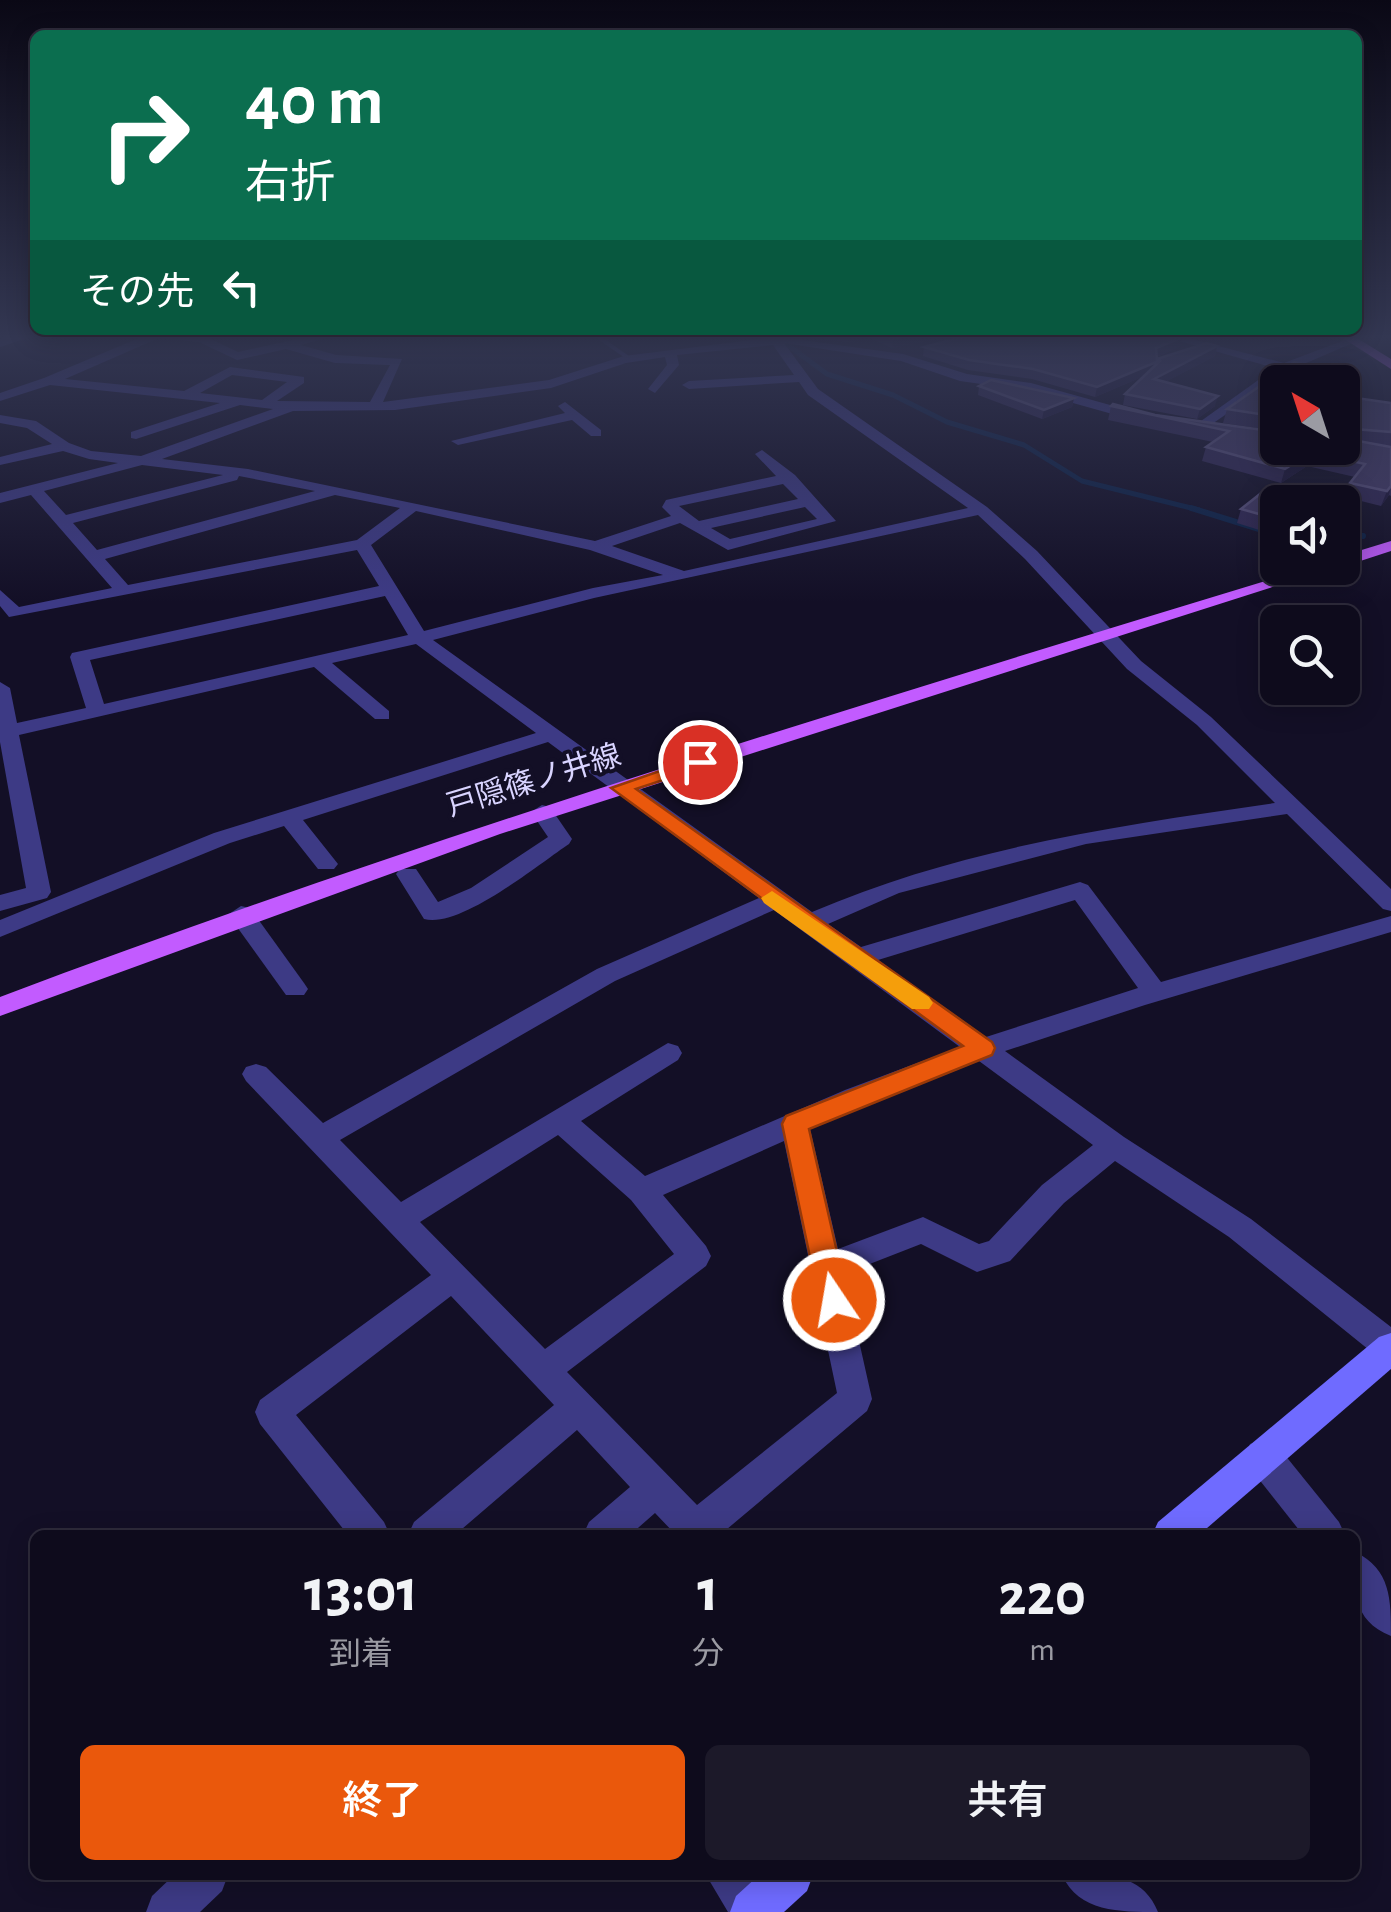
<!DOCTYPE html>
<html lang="ja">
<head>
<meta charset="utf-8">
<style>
	:root { --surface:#0e0b1c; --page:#1c1929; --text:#f1f3f6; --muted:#9b9ba3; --line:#2e2b3b; --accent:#ea580c }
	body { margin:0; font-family:"Alegreya Sans","Noto Sans JP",sans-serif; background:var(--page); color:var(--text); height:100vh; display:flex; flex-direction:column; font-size:38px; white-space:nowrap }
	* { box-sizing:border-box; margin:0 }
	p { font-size:32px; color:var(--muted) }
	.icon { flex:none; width:55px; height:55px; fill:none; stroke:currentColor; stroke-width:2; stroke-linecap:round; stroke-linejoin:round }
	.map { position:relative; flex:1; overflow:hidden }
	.sheet { position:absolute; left:30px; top:1530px; width:1330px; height:350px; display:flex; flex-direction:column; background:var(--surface); border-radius:15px; box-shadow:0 5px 25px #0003,0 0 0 2px var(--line) }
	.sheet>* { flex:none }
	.banner { position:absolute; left:30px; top:30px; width:1332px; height:305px; border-radius:15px; box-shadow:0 5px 25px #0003,0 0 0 2px var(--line); background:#0b6e4f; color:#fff; overflow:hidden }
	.needle { width:65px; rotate:321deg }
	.tools { position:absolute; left:1260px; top:365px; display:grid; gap:20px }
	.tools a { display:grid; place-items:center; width:100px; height:100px; border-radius:15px; background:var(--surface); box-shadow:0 5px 25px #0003,0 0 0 2px var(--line); font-size:50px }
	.pin { position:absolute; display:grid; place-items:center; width:85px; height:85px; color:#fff; margin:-42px; border:5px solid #fff; border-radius:50%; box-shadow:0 2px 10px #0007 }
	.me { position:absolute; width:110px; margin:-55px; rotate:348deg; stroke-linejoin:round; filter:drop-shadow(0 0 8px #0008) }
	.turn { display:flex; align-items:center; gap:35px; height:210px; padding:0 50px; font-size:45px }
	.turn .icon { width:130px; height:130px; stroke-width:2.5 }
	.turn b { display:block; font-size:70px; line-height:85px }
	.then { display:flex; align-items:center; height:95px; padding:0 50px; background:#0003; gap:20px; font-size:38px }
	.eta { display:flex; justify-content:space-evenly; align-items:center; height:170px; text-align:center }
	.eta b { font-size:60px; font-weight:600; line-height:70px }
	.cta { display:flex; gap:20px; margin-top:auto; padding:20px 50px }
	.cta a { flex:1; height:115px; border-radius:15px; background:var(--accent); color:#fff; font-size:40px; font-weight:600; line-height:115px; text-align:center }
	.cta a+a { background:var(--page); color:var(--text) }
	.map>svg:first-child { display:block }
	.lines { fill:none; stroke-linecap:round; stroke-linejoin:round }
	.stream-far1 { stroke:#0c2248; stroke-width:5 }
	.stream { stroke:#0c2248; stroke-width:6 }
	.lane { fill:#3d3a85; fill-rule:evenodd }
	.street { fill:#3d3a85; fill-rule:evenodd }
	.secondary { fill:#6f6bff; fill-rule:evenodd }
	.primary { fill:#c25bff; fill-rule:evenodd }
	.wall { fill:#312854 }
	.shaded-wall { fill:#1d163a }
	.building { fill:#433a66; stroke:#5a527e; stroke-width:2.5 }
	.route { fill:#ea580c; stroke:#983908; stroke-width:2.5 }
	.slow { fill:#f59e0b }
	.labels { text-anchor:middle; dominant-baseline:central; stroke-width:8; stroke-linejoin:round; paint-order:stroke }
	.street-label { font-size:30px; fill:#d9d4ff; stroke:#130f26 }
</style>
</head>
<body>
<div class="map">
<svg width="1391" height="1912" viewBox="0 0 1391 1912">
	<rect width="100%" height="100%" fill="#130f26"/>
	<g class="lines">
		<path class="stream-far1" d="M 785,343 L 827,374 L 893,395 L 947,422 L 1024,445 L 1082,481 L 1199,510"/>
		<g class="stream">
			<path d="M 1191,508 L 1278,535"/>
			<path d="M 1342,533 L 1363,536"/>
		</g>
		<path class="lane" d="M 592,335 L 599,335 L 633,359 L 628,360 Z"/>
		<g class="street">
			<path d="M 18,335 L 36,335 L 0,347 L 0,339 Z"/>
			<path d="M 146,335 L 202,335 L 238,352 L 316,335 L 336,335 L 301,345 L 336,355 L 402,359 L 383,402 L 549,380 L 624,356 L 768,338 L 766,335 L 903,354 L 967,374 L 1031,383 L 1146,415 L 1146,421 L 1141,422 L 1030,391 L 960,381 L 901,361 L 784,343 L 818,389 L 987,507 L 1037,551 L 1141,661 L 1211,717 L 1391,889 L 1391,911 L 1383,909 L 1287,814 L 1086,844 L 899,893 L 828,924 L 861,947 L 1080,882 L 1088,885 L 1161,982 L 1391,916 L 1391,932 L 1145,1005 L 1005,1051 L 1124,1137 L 1251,1219 L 1391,1327 L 1391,1362 L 1379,1358 L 1229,1237 L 1115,1161 L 1064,1203 L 1010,1261 L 977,1272 L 921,1244 L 844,1274 L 872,1399 L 867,1411 L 720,1535 L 676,1535 L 655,1513 L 630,1535 L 583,1535 L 589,1522 L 630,1487 L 577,1430 L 455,1535 L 408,1535 L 414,1522 L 554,1405 L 451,1296 L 296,1415 L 384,1522 L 390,1535 L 348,1535 L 260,1424 L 255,1412 L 260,1400 L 431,1275 L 246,1081 L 242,1074 L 246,1067 L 256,1064 L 266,1067 L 323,1123 L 597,969 L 759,898 L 548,742 L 303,820 L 338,864 L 334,869 L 318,869 L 284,826 L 230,843 L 0,937 L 0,920 L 214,833 L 536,733 L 416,644 L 332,663 L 389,711 L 389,719 L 375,719 L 314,667 L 19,735 L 51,892 L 47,898 L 0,911 L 0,895 L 26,888 L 0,742 L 0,682 L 10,688 L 17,723 L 86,708 L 70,657 L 72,653 L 379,586 L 357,550 L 9,617 L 0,606 L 0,590 L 19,607 L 112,588 L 31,495 L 0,503 L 0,493 L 118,463 L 89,459 L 63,451 L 0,465 L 0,457 L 52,444 L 27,428 L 0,423 L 0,415 L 36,421 L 69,443 L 91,451 L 141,456 L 273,409 L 240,405 L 136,439 L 131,438 L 131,432 L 220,403 L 50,385 L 0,401 L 0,393 L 44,378 ZM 159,338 L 199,342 L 237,360 L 286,349 L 335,363 L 390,365 L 370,402 L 277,401 L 304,383 L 304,377 L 230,367 L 184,391 L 65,379 ZM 773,345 L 794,375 L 689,381 L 682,385 L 689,389 L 799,382 L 808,395 L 968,508 L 684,571 L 612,546 L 680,523 L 728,550 L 836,521 L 795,475 L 762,450 L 755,454 L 776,476 L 666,500 L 662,507 L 671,516 L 595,541 L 248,469 L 162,459 L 293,411 L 395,410 L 551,388 L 626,363 L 665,357 L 667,365 L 648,389 L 655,393 L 679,365 L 677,355 ZM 232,375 L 287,382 L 262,400 L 200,393 ZM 142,465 L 223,475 L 66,515 L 44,491 ZM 239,476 L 315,491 L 97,550 L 73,523 L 237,480 ZM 783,484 L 798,499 L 699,521 L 679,506 ZM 335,495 L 400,508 L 357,540 L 128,585 L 105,559 ZM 805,507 L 817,519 L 730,539 L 711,528 ZM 416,511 L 590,550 L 663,575 L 593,588 L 424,631 L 371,545 ZM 978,515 L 1025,559 L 1127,669 L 1197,725 L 1275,803 C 1116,826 961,848 812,912 L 433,640 L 594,598 ZM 385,596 L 408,635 L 104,704 L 90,660 ZM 1075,900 L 1138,988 L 986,1037 L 878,960 ZM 774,910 L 960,1047 L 845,1090 L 645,1176 L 581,1121 L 678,1060 L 682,1053 L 678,1046 L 668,1043 L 401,1202 L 340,1140 L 615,981 ZM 979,1061 L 1093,1145 L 1042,1185 L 989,1241 L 979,1244 L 923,1217 L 838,1249 L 810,1129 ZM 558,1135 L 631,1200 L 674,1254 L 545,1349 L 420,1222 ZM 784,1141 L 837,1393 L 697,1505 L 567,1372 L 706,1266 L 711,1256 L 706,1246 L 663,1195 Z"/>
			<path d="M 1158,335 L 1176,335 L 1284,363 L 1342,341 L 1338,335 L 1350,335 L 1355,342 L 1290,370 L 1199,433 L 1192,429 L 1194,426 L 1275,368 Z"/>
			<path d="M 565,402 L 601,430 L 601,436 L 591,436 L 572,420 L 458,445 L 451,441 L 565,413 L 558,406 Z"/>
			<path d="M 542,805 L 550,807 L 572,839 L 569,844 C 539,864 460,929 424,919 L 396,874 L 400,869 L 416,869 L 438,902 L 471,888 L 548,837 L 531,812 Z"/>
			<path d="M 241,906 L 250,908 L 304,983 L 308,989 L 304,995 L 286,995 L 232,920 L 229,914 Z"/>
			<path d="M 1263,1439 L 1276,1444 L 1339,1522 L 1345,1535 L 1303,1535 L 1250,1468 L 1245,1456 L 1250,1444 Z"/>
			<path d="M 1355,1552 C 1391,1569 1391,1600 1391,1636 C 1351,1620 1355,1589 1355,1552 Z"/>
			<path d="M 174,1875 L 228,1875 L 222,1891 L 200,1912 L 146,1912 L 152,1896 Z"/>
			<path d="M 706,1875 L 755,1875 L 770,1894 L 776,1912 L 728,1912 Z"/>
			<path d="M 1062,1875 C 1101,1875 1141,1870 1158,1912 C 1119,1912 1079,1912 1062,1875 Z"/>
		</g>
		<g class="secondary">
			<path d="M 1391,1333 L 1391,1369 L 1199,1535 L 1152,1535 L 1158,1522 L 1379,1337 Z"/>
			<path d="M 759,1875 L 813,1875 L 807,1891 L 784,1912 L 730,1912 L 736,1896 Z"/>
		</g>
		<g class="primary">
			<path d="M 1338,335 L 1352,335 L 1391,359 L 1391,369 Z"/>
			<path d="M 1391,541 L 1391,551 L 1342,567 L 1342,556 Z"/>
			<path d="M 1308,568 L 1332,568 L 500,834 L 0,1016 L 0,997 C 430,835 869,702 1308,568 Z"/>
		</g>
	</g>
	<g class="wall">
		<path d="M 818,335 L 953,335 L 892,348 L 872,339 L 848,342 L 824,339 Z"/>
		<path d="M 1180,346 L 1157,357 L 1157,359 L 1217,346 L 1215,356 L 1165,382 L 1215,406 L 1197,419 L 1123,405 L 1125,394 L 1144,376 L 1095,397 L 1032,379 L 968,370 L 923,356 L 924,347 Z"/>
		<path d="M 1294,362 L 1316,368 L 1314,374 L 1333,379 L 1331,382 L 1278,382 L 1278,431 L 1223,423 L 1227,409 Z"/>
		<path d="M 979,386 L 1074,398 L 1072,407 L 1042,419 L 978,395 Z"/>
		<path d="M 1342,396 L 1391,403 L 1391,496 L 1389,495 L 1381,506 L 1345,497 L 1350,483 L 1355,477 L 1307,466 L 1281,483 L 1202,461 L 1206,447 L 1213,442 L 1108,420 L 1111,406 L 1342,448 Z"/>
		<path d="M 1278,502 L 1278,529 L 1272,534 L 1237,523 L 1241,509 Z"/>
	</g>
	<g class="shaded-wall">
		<path d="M 849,335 L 872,335 L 872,339 L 848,342 Z"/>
		<path d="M 911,335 L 953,335 L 892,348 L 893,339 Z"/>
		<path d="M 1183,337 L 1180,346 L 1154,358 L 1156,348 Z"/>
		<path d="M 1217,346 L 1215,356 L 1152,389 L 1154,379 Z"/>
		<path d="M 1161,360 L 1158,370 L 1095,397 L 1097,387 Z"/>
		<path d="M 1218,396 L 1215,406 L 1197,419 L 1200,409 Z"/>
		<path d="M 1074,398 L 1072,407 L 1042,419 L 1044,410 Z"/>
		<path d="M 1312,452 L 1307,466 L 1281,483 L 1285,469 Z"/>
		<path d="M 1391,486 L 1389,495 L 1381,506 L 1387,491 Z"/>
	</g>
	<g class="building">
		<path d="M 884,335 L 911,335 L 893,339 Z"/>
		<path d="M 970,335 L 1176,335 L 1183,337 L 1156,348 L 1157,359 L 1207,343 L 1217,346 L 1154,379 L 1218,396 L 1200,409 L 1125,394 L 1161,360 L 1097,387 L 1033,369 L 969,360 L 924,347 Z"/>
		<path d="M 1294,362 L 1316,368 L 1308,372 L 1333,379 L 1325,382 L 1278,382 L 1278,417 L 1227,409 Z"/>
		<path d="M 991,380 L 1074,398 L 1044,410 L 979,386 Z"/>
		<path d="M 1342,396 L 1391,403 L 1391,432 L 1342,428 Z"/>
		<path d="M 1113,404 L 1155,415 L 1278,432 L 1278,448 L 1342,448 L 1342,438 L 1391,447 L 1391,486 L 1387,491 L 1350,483 L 1365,464 L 1312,452 L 1285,469 L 1206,447 L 1229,431 L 1111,406 Z"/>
		<path d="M 1269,487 L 1303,497 L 1297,502 L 1278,502 L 1277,519 L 1241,509 Z"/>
	</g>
	<linearGradient id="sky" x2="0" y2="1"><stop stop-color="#0a0815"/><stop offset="0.56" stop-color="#333752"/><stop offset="1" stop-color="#333752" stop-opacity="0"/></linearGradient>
	<rect width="1391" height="602" fill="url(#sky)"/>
	<path class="route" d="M 700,757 L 706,758 L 706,766 L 636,789 L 992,1042 L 995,1048 L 992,1055 L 809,1129 L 848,1300 L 844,1309 L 834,1313 L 823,1309 L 819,1300 L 782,1124 L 786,1116 L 963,1046 L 611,788 Z"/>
	<path class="slow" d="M 772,891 L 929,997 L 933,1003 L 929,1009 L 912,1009 L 764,903 L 761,898 Z"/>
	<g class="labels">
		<g class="street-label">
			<text transform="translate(534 781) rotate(-17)">戸隠篠ノ井線</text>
		</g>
	</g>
</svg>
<div class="tools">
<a><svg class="needle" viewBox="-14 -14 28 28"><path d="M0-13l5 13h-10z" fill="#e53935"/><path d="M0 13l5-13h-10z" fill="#9b9ba3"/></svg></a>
<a><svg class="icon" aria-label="sound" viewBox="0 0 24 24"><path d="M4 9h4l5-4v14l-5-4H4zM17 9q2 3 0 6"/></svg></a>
<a><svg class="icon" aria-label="search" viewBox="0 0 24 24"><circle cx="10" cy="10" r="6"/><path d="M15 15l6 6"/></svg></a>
</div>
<div class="pin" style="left:700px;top:762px;background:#d93025"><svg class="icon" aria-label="arrive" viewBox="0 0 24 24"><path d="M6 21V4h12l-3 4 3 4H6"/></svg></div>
<svg class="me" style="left:834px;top:1300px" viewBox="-20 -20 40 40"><circle r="17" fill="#ea580c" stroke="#fff" stroke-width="3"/><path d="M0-11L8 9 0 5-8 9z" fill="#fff"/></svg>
<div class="banner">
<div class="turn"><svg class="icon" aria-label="right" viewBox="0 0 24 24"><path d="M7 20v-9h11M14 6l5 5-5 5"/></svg><div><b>40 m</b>右折</div></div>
<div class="then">その先<svg class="icon" aria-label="left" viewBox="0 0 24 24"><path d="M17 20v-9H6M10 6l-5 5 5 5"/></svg></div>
</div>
<section class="sheet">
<div class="eta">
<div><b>13:01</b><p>到着</p></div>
<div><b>1</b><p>分</p></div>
<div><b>220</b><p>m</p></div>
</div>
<div class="cta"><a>終了</a><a>共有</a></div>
</section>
</div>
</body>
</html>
